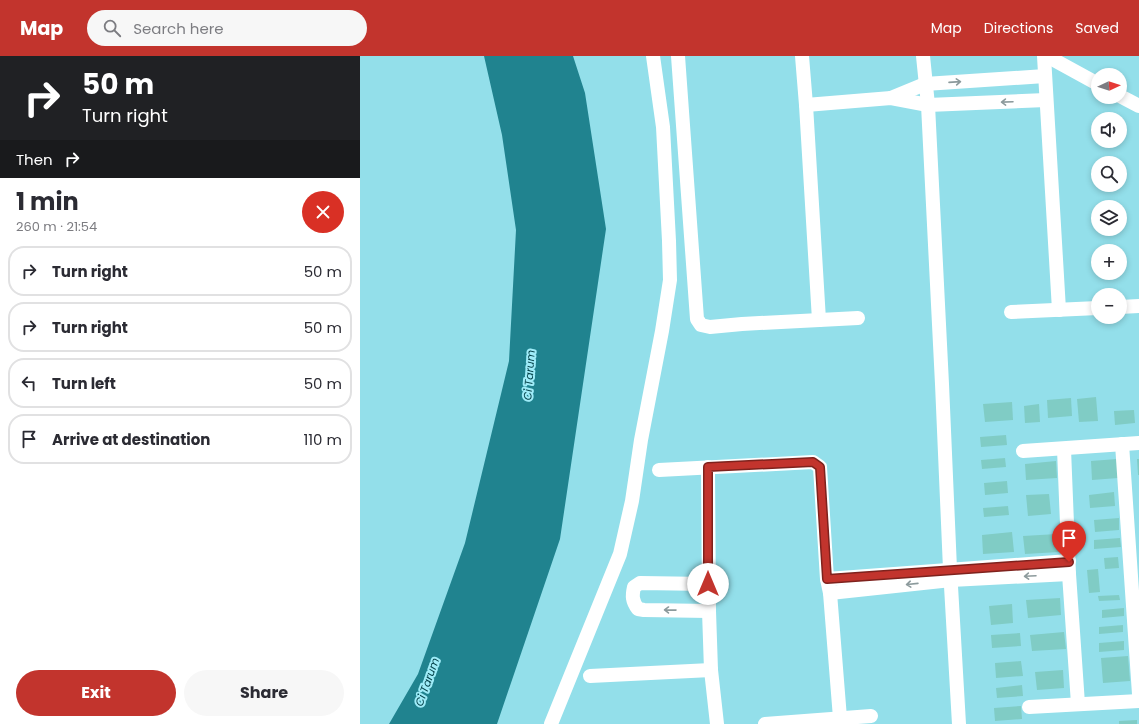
<!DOCTYPE html>
<html lang="en">
<head>
<meta charset="utf-8">
<style>
	:root { --surface:#fff; --page:#f7f7f7; --text:#2b2b33; --muted:#7c7c81; --line:#e1e1e2; --accent:#c2342d }
	body { margin:0; font-family:Poppins,sans-serif; background:var(--page); color:var(--text); height:100vh; display:flex; flex-direction:column; font-size:15px; white-space:nowrap }
	* { box-sizing:border-box; margin:0 }
	p { font-size:13px; color:var(--muted) }
	.icon { flex:none; width:22px; height:22px; fill:none; stroke:currentColor; stroke-width:2; stroke-linecap:round; stroke-linejoin:round }
	.map { position:relative; flex:1; overflow:hidden }
	.details { display:flex; flex-direction:column; background:var(--surface); width:360px }
	.details>* { flex:none }
	.hud { background:#202124; color:#fff; overflow:hidden }
	.needle { width:26px; rotate:86deg }
	.fabs { position:absolute; left:731px; top:12px; display:grid; gap:8px }
	.fabs a { display:grid; place-items:center; width:36px; height:36px; border-radius:50%; background:var(--surface); box-shadow:0 2px 6px #0003; font-size:20px }
	.pin { position:absolute; display:grid; place-items:center; width:34px; height:34px; color:#fff; margin:-41px -17px; border-radius:50% 50% 50% 0; rotate:-45deg; box-shadow:0 0 4px #0007 }
	.pin .icon { rotate:45deg }
	.me { position:absolute; width:44px; margin:-22px; rotate:0deg; stroke-linejoin:round; filter:drop-shadow(0 0 3px #0008) }
	.turn { display:flex; align-items:center; gap:14px; height:84px; padding:0 16px; font-size:18px }
	.turn .icon { width:52px; height:52px; stroke-width:2.5 }
	.turn b { display:block; font-size:28px; line-height:34px }
	.then { display:flex; align-items:center; height:38px; padding:0 16px; background:#0003; gap:8px; font-size:15px }
	.round { display:grid; place-items:center; flex:none; width:42px; height:42px; border-radius:21px; background:var(--page) }
	.overview { display:flex; align-items:center; justify-content:space-between; height:68px; padding:0 16px }
	h1 { font-size:24px; font-weight:700; line-height:30px }
	.primary-button { display:flex; gap:8px; margin-top:auto; padding:8px 16px }
	.primary-button a { flex:1; height:46px; border-radius:24px; background:var(--accent); color:#fff; font-size:16px; font-weight:700; line-height:46px; text-align:center }
	.primary-button a+a { background:var(--page); color:var(--text) }
	ul { padding:0; list-style:none }
	li { display:flex; align-items:center; gap:12px; height:50px; margin:0 8px 6px; padding:0 8px; border:2px solid var(--line); border-radius:16px }
	li div { flex:1 }
	li b { display:block; font-size:15px }
	li em { font-style:normal }
	header { display:flex; align-items:center; gap:24px; box-sizing:border-box; height:56px; padding:0 20px; background:var(--accent); color:#fff }
	header strong { font-size:19px }
	nav { display:flex; gap:22px; margin-inline-start:auto; font-size:14px }
	.search { width:280px; height:36px; background:var(--page); display:flex; align-items:center; gap:10px; box-sizing:border-box; padding:0 14px; border-radius:22px; color:var(--muted); font-size:15px }
	main { display:flex; flex:1; min-height:0 }
	.map>svg:first-child { display:block }
	.water { fill:#20838f }
	.building { fill:#80ccc5 }
	.lines { fill:none; stroke-linecap:round; stroke-linejoin:round }
	.street { stroke:#fff; stroke-width:14 }
	.oneway { stroke:#8c9a9c }
	.route-casing { stroke:#7e221d; stroke-width:10 }
	.route { stroke:#c2342d; stroke-width:7 }
	.labels { text-anchor:middle; dominant-baseline:central; stroke-width:4; stroke-linejoin:round; paint-order:stroke }
	.water-label { font-size:11px; font-style:italic; fill:#023e45; stroke:#9fecf8 }
</style>
</head>
<body>
<header>
<strong>Map</strong>
<div class="search"><svg class="icon" aria-label="search" viewBox="0 0 24 24"><circle cx="10" cy="10" r="6"/><path d="M15 15l6 6"/></svg>Search here</div>
<nav><a>Map</a><a>Directions</a><a>Saved</a></nav>
</header>
<main>
<section class="details">
<div class="hud">
<div class="turn"><svg class="icon" aria-label="right" viewBox="0 0 24 24"><path d="M7 20v-9h11M14 6l5 5-5 5"/></svg><div><b>50 m</b>Turn right</div></div>
<div class="then">Then<svg class="icon" aria-label="right" viewBox="0 0 24 24"><path d="M7 20v-9h11M14 6l5 5-5 5"/></svg></div>
</div>
<div class="overview"><div><h1>1 min</h1><p>260 m · 21:54</p></div><a class="round" style="background:#d93025;color:#fff"><svg class="icon" aria-label="close" viewBox="0 0 24 24"><path d="M6 6l12 12M18 6L6 18"/></svg></a></div>
<ul>
<li><svg class="icon" aria-label="right" viewBox="0 0 24 24"><path d="M7 20v-9h11M14 6l5 5-5 5"/></svg><div><b>Turn right</b></div><em>50 m</em></li>
<li><svg class="icon" aria-label="right" viewBox="0 0 24 24"><path d="M7 20v-9h11M14 6l5 5-5 5"/></svg><div><b>Turn right</b></div><em>50 m</em></li>
<li><svg class="icon" aria-label="left" viewBox="0 0 24 24"><path d="M17 20v-9H6M10 6l-5 5 5 5"/></svg><div><b>Turn left</b></div><em>50 m</em></li>
<li><svg class="icon" aria-label="arrive" viewBox="0 0 24 24"><path d="M6 21V4h12l-3 4 3 4H6"/></svg><div><b>Arrive at destination</b></div><em>110 m</em></li>
</ul>
<div class="primary-button"><a>Exit</a><a>Share</a></div>
</section>
<div class="map">
<svg width="779" height="668" viewBox="0 0 779 668">
	<rect width="100%" height="100%" fill="#93dfea"/>
	<path class="water" d="M 124,0 L 213,0 L 225,37 L 246,173 L 200,483 L 137,668 L 29,668 L 58,618 L 105,487 L 149,305 L 156,174 L 142,79 Z"/>
	<g class="building">
		<path d="M 736,341 L 738,365 L 719,366 L 717,343 Z"/>
		<path d="M 711,342 L 712,360 L 688,362 L 687,344 Z"/>
		<path d="M 652,346 L 653,364 L 625,366 L 623,348 Z"/>
		<path d="M 679,348 L 680,366 L 665,367 L 664,350 Z"/>
		<path d="M 774,354 L 775,367 L 755,369 L 754,355 Z"/>
		<path d="M 646,379 L 647,389 L 621,391 L 620,381 Z"/>
		<path d="M 645,402 L 646,411 L 622,413 L 621,404 Z"/>
		<path d="M 757,403 L 758,422 L 732,424 L 731,405 Z"/>
		<path d="M 777,403 L 779,403 L 779,419 L 778,419 Z"/>
		<path d="M 696,405 L 697,422 L 666,424 L 665,408 Z"/>
		<path d="M 647,425 L 648,437 L 625,439 L 624,427 Z"/>
		<path d="M 754,436 L 755,450 L 730,452 L 729,439 Z"/>
		<path d="M 689,438 L 691,458 L 668,460 L 666,439 Z"/>
		<path d="M 648,450 L 649,459 L 624,461 L 623,452 Z"/>
		<path d="M 759,462 L 759,474 L 735,476 L 734,464 Z"/>
		<path d="M 652,476 L 654,496 L 623,498 L 622,479 Z"/>
		<path d="M 697,478 L 699,496 L 665,498 L 663,480 Z"/>
		<path d="M 760,482 L 761,491 L 734,493 L 734,484 Z"/>
		<path d="M 758,501 L 759,512 L 745,513 L 744,502 Z"/>
		<path d="M 738,513 L 740,536 L 729,537 L 727,514 Z"/>
		<path d="M 759,539 L 760,544 L 739,545 L 738,540 Z"/>
		<path d="M 700,542 L 701,559 L 668,562 L 666,544 Z"/>
		<path d="M 652,548 L 653,567 L 631,569 L 629,550 Z"/>
		<path d="M 764,552 L 764,560 L 742,562 L 742,554 Z"/>
		<path d="M 763,569 L 763,576 L 739,578 L 739,571 Z"/>
		<path d="M 704,576 L 706,593 L 672,595 L 670,579 Z"/>
		<path d="M 660,577 L 661,590 L 632,592 L 631,579 Z"/>
		<path d="M 764,585 L 764,594 L 739,596 L 739,587 Z"/>
		<path d="M 768,600 L 770,625 L 743,627 L 741,602 Z"/>
		<path d="M 661,605 L 663,620 L 636,622 L 635,607 Z"/>
		<path d="M 703,614 L 704,632 L 677,634 L 675,616 Z"/>
		<path d="M 662,629 L 663,640 L 637,642 L 636,632 Z"/>
		<path d="M 661,650 L 662,663 L 635,665 L 634,652 Z"/>
		<path d="M 777,664 L 777,668 L 759,668 L 759,665 Z"/>
	</g>
	<g class="lines">
		<g class="street">
			<path d="M 318,0 L 337,263 L 341,269 L 350,271 L 382,268 L 498,262"/>
			<path d="M 442,0 L 446,49 L 459,264"/>
			<path d="M 563,0 L 568,49 L 582,328 L 590,513 L 599,668"/>
			<path d="M 684,0 L 699,254"/>
			<path d="M 687,0 L 738,28"/>
			<path d="M 760,40 L 779,50"/>
			<path d="M 531,42 L 565,28 L 685,20"/>
			<path d="M 446,49 L 531,42 L 568,49 L 686,44"/>
			<path d="M 760,251 L 779,250"/>
			<path d="M 651,256 L 738,252"/>
			<path d="M 762,388 L 779,638"/>
			<path d="M 704,393 L 709,518 L 718,648"/>
			<path d="M 663,395 L 779,387"/>
			<path d="M 348,411 L 349,555 L 351,614 L 357,668"/>
			<path d="M 299,414 L 453,406 L 460,411 L 467,523 L 470,537 L 480,662"/>
			<path d="M 467,523 L 709,505"/>
			<path d="M 348,528 L 280,527 L 274,531 C 272,540 272,545 278,553 L 284,554 L 349,555"/>
			<path d="M 470,537 L 591,524 L 709,518"/>
			<path d="M 230,620 L 351,614"/>
			<path d="M 669,651 L 779,645"/>
			<path d="M 191,668 L 260,498 L 272,445 L 281,384 L 302,275 L 310,224 L 309,185 L 303,71 L 293,0"/>
			<path d="M 405,668 L 511,660"/>
		</g>
	</g>
	<defs><path id="oneway-shaft" d="M-6 0H5M1.5-3L5.5 0L1.5 3" fill="none" stroke-width="1.6" stroke-linecap="round" stroke-linejoin="round"/></defs>
	<g class="oneway">
		<use href="#oneway-shaft" transform="translate(595 26) rotate(-4)"/>
		<use href="#oneway-shaft" transform="translate(647 46) rotate(178)"/>
		<use href="#oneway-shaft" transform="translate(670 520) rotate(177)"/>
		<use href="#oneway-shaft" transform="translate(552 528) rotate(174)"/>
		<use href="#oneway-shaft" transform="translate(310 554) rotate(-179)"/>
	</g>
	<g class="lines">
		<g class="route-casing">
			<path id="route" d="M 348,528 L 348,411 L 453,406 L 460,411 L 467,523 L 709,506"/>
		</g>
		<use href="#route" class="route"/>
	</g>
	<g class="labels">
		<g class="water-label">
			<text transform="translate(169 319) rotate(-86)">Ci Tarum</text>
			<text transform="translate(67 626) rotate(-70)">Ci Tarum</text>
		</g>
	</g>
</svg>
<div class="fabs">
<a><svg class="needle" viewBox="-14 -14 28 28"><path d="M0-13l5 13h-10z" fill="#e53935"/><path d="M0 13l5-13h-10z" fill="#7c7c81"/></svg></a>
<a><svg class="icon" aria-label="sound" viewBox="0 0 24 24"><path d="M4 9h4l5-4v14l-5-4H4zM17 9q2 3 0 6"/></svg></a>
<a><svg class="icon" aria-label="search" viewBox="0 0 24 24"><circle cx="10" cy="10" r="6"/><path d="M15 15l6 6"/></svg></a>
<a><svg class="icon" aria-label="layers" viewBox="0 0 24 24"><path d="M12 4l9 5-9 5-9-5zM3 14l9 5 9-5"/></svg></a>
<a>+</a>
<a>−</a>
</div>
<div class="pin" style="left:709px;top:506px;background:#d93025"><svg class="icon" aria-label="arrive" viewBox="0 0 24 24"><path d="M6 21V4h12l-3 4 3 4H6"/></svg></div>
<svg class="me" style="left:348px;top:528px" viewBox="-20 -20 40 40"><circle r="19" fill="#fff"/><path d="M0-13L10 11 0 6-10 11z" fill="#c2342d"/></svg>
</div>
</main>
</body>
</html>
